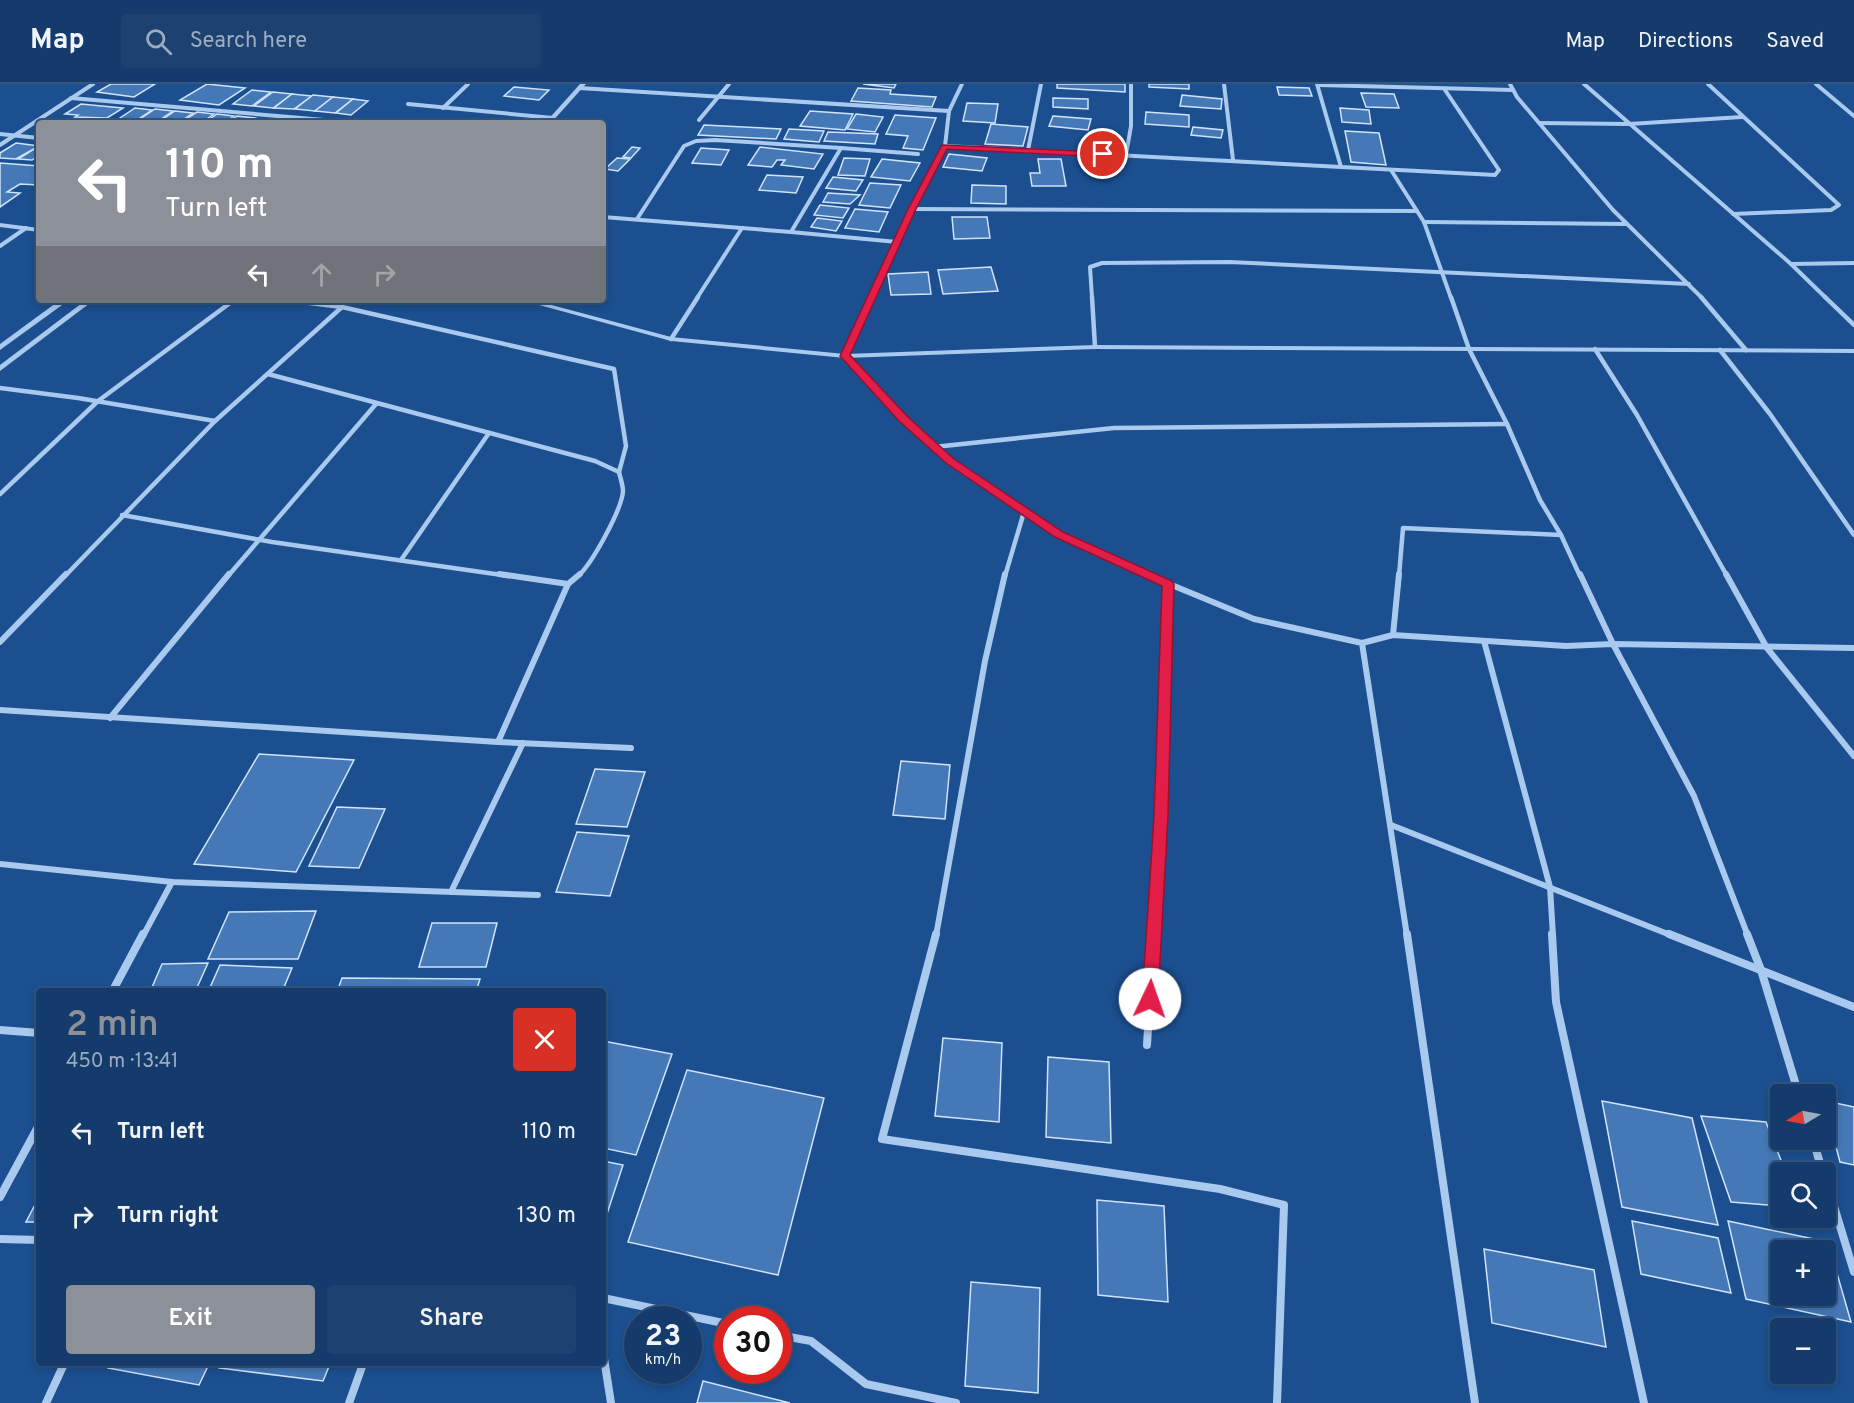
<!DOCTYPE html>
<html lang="en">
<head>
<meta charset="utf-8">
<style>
	:root { --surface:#143b6b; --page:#1d4271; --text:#f1f3f6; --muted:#9dadc1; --line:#33557e; --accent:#8c9099 }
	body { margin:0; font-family:Overpass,sans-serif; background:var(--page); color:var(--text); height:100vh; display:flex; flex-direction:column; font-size:22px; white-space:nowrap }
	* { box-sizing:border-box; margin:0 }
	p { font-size:20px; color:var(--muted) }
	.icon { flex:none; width:33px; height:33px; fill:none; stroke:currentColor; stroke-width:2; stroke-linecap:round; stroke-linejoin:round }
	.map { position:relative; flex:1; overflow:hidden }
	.side { position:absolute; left:36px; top:904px; width:570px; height:378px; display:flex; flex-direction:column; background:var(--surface); border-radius:6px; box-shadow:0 3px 9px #0003,0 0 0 2px var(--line) }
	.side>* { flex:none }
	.hud { position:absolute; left:36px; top:36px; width:570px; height:183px; border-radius:6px; box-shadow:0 3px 9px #0003,0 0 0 2px var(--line); background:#8c9099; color:#fff; overflow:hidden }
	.needle { width:39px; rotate:260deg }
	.fabs { position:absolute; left:1770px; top:1000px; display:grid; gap:12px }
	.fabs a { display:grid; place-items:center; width:66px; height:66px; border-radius:6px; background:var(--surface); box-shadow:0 3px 9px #0003,0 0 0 2px var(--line); font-size:30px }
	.speed { position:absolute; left:624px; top:1222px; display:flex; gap:12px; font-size:30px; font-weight:700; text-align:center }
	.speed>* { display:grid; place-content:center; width:78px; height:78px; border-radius:50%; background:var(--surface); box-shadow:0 3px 9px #0003,0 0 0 2px var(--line); line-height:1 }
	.speed small { font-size:15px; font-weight:400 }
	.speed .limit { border:9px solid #d22; background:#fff; color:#111 }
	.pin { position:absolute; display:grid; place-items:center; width:51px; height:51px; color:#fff; margin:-26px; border:3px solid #fff; border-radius:50%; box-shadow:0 2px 6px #0007 }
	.me { position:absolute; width:66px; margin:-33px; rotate:3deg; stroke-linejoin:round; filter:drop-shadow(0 0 4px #0008) }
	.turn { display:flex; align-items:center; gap:21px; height:126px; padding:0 30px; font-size:27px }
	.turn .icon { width:78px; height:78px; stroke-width:2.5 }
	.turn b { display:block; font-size:42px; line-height:51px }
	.lanes { display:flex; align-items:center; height:57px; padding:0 30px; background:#0003; justify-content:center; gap:30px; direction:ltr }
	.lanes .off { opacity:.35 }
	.round { display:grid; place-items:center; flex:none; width:63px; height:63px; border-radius:6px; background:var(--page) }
	.head { display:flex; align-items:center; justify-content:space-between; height:102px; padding:0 30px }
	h1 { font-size:36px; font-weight:600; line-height:45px; color:var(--accent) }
	.cta { display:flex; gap:12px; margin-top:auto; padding:12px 30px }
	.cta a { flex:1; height:69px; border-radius:6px; background:var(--accent); color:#fff; font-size:24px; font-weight:600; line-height:69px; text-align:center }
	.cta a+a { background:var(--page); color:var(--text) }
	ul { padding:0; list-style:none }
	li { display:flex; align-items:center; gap:18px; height:84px; padding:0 30px }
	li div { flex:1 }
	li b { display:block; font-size:22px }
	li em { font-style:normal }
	header { display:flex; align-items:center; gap:36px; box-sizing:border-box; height:84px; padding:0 30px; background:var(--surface); border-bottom:2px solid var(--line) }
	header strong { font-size:28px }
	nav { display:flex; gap:33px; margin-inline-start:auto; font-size:21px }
	.search { width:420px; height:54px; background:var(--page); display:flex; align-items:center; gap:15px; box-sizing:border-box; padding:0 21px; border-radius:6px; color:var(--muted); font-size:22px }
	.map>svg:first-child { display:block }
	.building { fill:#4478b7; stroke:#cfe3fa; stroke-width:1.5; fill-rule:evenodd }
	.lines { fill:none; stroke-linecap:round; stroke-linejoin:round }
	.minor-far3 { stroke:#a9c9ee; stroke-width:4 }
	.minor-far2 { stroke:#a9c9ee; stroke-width:4.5 }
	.minor-far1 { stroke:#a9c9ee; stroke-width:6 }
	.minor { stroke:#a9c9ee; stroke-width:8 }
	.tertiary { fill:#a9c9ee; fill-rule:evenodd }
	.route { fill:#e11d48; stroke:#92132f; stroke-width:1.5 }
</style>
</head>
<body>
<header>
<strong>Map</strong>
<div class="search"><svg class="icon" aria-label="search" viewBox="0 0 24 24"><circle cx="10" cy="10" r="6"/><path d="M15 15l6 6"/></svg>Search here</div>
<nav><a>Map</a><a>Directions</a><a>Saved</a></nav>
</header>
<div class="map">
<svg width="1854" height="1319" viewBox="0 0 1854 1319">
	<rect width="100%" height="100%" fill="#1b4f8f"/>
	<g class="building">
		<path d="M 111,0 L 155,0 L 134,13 L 97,8 Z"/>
		<path d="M 207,0 L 245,4 L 219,21 L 180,16 Z"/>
		<path d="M 863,0 L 896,0 L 894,4 Z"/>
		<path d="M 1057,0 L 1125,0 L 1125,8 L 1057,4 Z"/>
		<path d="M 1149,0 L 1189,0 L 1189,5 L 1149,3 Z"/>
		<path d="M 514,3 L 549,6 L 539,16 L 504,12 Z"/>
		<path d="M 1277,3 L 1309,4 L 1312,12 L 1279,11 Z"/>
		<path d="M 858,4 L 891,6 L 890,10 L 936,13 L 932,23 L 851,17 Z"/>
		<path d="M 252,6 L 271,8 L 252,22 L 233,20 Z"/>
		<path d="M 273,8 L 292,10 L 273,24 L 254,22 Z"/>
		<path d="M 1361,9 L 1394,10 L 1399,24 L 1366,23 Z"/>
		<path d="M 292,10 L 312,12 L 294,25 L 274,24 Z"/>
		<path d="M 313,11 L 333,13 L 315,27 L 295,25 Z"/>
		<path d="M 1182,11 L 1222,15 L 1221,25 L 1180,22 Z"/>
		<path d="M 333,13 L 353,15 L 335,29 L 315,27 Z"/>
		<path d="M 1053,14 L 1088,15 L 1088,25 L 1053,23 Z"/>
		<path d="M 353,15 L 368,17 L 351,31 L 336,29 Z"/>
		<path d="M 967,19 L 998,20 L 995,39 L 963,37 Z"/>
		<path d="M 81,20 L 123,24 L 107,34 L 75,33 L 78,31 L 65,30 Z"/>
		<path d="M 135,24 L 152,26 L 134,38 L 117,36 Z"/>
		<path d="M 1340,24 L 1369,26 L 1371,40 L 1342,38 Z"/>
		<path d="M 155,25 L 173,27 L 155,39 L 137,37 Z"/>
		<path d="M 175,27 L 193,29 L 178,39 L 157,39 Z"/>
		<path d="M 810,27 L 853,30 L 845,46 L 800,42 Z"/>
		<path d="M 197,28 L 214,30 L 201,39 L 180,39 Z"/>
		<path d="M 1146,28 L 1189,31 L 1189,43 L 1145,40 Z"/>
		<path d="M 217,30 L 234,32 L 224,39 L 204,39 Z"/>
		<path d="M 856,30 L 883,33 L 875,48 L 847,45 Z"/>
		<path d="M 895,31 L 936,34 L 923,66 L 903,64 L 908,52 L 886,50 Z"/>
		<path d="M 237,32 L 255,34 L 248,39 L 227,39 Z"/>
		<path d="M 1053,32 L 1091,35 L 1088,46 L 1049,42 Z"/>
		<path d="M 68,35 L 109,38 L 44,39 Z"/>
		<path d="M 991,40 L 1028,43 L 1023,62 L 985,60 Z"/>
		<path d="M 704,41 L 781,45 L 776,55 L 698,51 Z"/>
		<path d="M 1193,43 L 1223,46 L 1221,54 L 1191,51 Z"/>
		<path d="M 789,45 L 824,47 L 819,58 L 784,55 Z"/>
		<path d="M 1345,47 L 1379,49 L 1386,81 L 1351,78 Z"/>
		<path d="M 828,48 L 878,50 L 875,60 L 824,57 Z"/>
		<path d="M 16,59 L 39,62 L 16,75 L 0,74 L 0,69 Z"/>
		<path d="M 39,62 L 39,71 L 32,76 L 18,75 Z"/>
		<path d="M 632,63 L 640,64 L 631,74 L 623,73 Z"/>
		<path d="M 760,63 L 823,70 L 814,85 L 781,81 L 785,76 L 777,76 L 772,83 L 748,81 Z"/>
		<path d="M 701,64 L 729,66 L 721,81 L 692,79 Z"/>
		<path d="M 949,70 L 987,74 L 982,87 L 943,83 Z"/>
		<path d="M 617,74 L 630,75 L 618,87 L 605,85 Z"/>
		<path d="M 844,74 L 870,75 L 865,92 L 838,91 Z"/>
		<path d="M 882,75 L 920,79 L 910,97 L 871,93 Z"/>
		<path d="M 1038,75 L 1061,75 L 1066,102 L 1032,102 L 1030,89 L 1040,89 Z"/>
		<path d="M 0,79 L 39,82 L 39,101 L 20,100 L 7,108 L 20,109 L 0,123 Z"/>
		<path d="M 767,91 L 803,93 L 796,109 L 759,106 Z"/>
		<path d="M 833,93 L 863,96 L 856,107 L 826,104 Z"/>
		<path d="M 870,99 L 901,101 L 890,124 L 859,121 Z"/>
		<path d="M 972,101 L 1006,102 L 1006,120 L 971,119 Z"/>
		<path d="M 828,109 L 860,111 L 850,120 L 823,118 Z"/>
		<path d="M 820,121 L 849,124 L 843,134 L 814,131 Z"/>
		<path d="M 855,125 L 888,128 L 879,148 L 845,144 Z"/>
		<path d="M 952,133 L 987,133 L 990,154 L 954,155 Z"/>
		<path d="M 817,134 L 842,137 L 836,147 L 811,143 Z"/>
		<path d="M 991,183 L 998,207 L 943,210 L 938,186 Z"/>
		<path d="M 928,188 L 931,210 L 891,211 L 888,190 Z"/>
		<path d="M 259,670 L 354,676 L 296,788 L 194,780 Z"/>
		<path d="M 901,677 L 950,681 L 945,735 L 893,731 Z"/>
		<path d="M 595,685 L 645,688 L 627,743 L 576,740 Z"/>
		<path d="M 337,723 L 385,725 L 359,784 L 309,782 Z"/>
		<path d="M 577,748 L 629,752 L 610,812 L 556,808 Z"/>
		<path d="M 316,827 L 298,875 L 208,875 L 229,828 Z"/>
		<path d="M 432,839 L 497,839 L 486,883 L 419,883 Z"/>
		<path d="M 208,879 L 195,908 L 150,908 L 162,880 Z"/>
		<path d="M 220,881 L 292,884 L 282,908 L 208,908 Z"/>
		<path d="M 342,894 L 480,895 L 476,908 L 337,908 Z"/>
		<path d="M 943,954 L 1002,959 L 999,1038 L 935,1032 Z"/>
		<path d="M 603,957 L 672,970 L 636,1071 L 603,1064 Z"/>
		<path d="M 1048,973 L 1109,978 L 1111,1059 L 1046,1053 Z"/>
		<path d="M 687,986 L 824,1014 L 778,1191 L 628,1158 Z"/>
		<path d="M 1602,1017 L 1692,1034 L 1718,1141 L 1622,1123 Z"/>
		<path d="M 1826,1017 L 1854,1023 L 1854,1081 L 1840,1078 L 1826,1026 Z"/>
		<path d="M 1701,1032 L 1766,1038 L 1786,1089 L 1780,1089 L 1780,1122 L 1731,1118 Z"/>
		<path d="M 603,1077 L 623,1081 L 603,1142 Z"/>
		<path d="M 39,1113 L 39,1138 L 26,1138 Z"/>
		<path d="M 1097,1116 L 1164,1122 L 1168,1218 L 1098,1211 Z"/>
		<path d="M 1632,1137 L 1718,1154 L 1731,1209 L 1641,1190 Z"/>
		<path d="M 1728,1137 L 1828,1158 L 1851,1238 L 1746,1215 ZM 1780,1167 L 1826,1167 L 1826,1212 L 1780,1212 Z"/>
		<path d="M 1484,1165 L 1594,1186 L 1606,1263 L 1492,1239 Z"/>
		<path d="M 971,1198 L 1040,1204 L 1038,1309 L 965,1302 Z"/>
		<path d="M 110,1280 L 209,1280 L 199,1301 L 108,1284 Z"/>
		<path d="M 221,1280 L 330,1280 L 323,1297 L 219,1284 Z"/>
		<path d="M 703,1297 L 790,1319 L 697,1319 Z"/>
	</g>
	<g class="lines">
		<g class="minor-far3">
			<path d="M 1224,0 L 1233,76"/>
			<path d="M 1317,0 L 1341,83 L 1495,91 L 1499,86 L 1445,6"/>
			<path d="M 1510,0 L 1517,13 L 1613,126 L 1702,214"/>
			<path d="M 1584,0 L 1791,180 L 1826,214"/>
			<path d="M 1708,0 L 1839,121 L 1831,126 L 1733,130"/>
			<path d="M 1816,0 L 1854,32"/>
			<path d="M 1318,1 L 1513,6"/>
			<path d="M 579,4 L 949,27"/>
			<path d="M 71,14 L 336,37"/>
			<path d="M 408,20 L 553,34"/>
			<path d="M 443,24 L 468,0"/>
			<path d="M 699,36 L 729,0"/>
			<path d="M 1539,39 L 1629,40 L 1742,33"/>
			<path d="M 0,50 L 39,54"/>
			<path d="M 0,61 L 93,0"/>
			<path d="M 945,62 L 1341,83"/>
			<path d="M 1028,66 L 1041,0"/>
			<path d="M 1126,71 L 1131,42 L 1131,0"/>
			<path d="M 1391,86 L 1424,138 L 1451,214"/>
			<path d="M 912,125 L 1417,127"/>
			<path d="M 603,133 L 791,148 L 841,64 L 918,70"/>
			<path d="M 637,135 L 684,62 L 696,57 L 715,56 L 841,64"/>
			<path d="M 1424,138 L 1626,140"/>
			<path d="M 791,148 L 897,158"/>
			<path d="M 0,162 L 26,144"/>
			<path d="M 1791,180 L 1854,179"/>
			<path d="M 697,214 L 742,144"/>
			<path d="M 871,214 L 912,125 L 945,62 L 949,27 L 962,0"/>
			<path d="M 1092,214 L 1090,183 L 1102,179 L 1230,178 L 1689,200"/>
		</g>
		<g class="minor-far2">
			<path d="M 872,213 L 845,272 L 903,335 L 950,377 L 1059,450 L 1149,492"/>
			<path d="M 1092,213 L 1095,263"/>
			<path d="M 1701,213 L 1746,266"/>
			<path d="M 1825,213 L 1854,241"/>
			<path d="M 286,216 L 342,223 L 614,285 L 626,362 L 619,388"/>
			<path d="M 671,255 L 698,213"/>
			<path d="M 1595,265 L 1637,331 L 1727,492"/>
			<path d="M 1720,266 L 1770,330 L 1854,451"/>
			<path d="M 268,290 L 595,377 L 619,388 C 620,393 623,401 623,407 C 622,425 592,480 578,492"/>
			<path d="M 0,304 L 78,314 L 215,337 L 342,223"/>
			<path d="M 934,363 L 1114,344 L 1507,340"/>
			<path d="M 0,410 L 98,317 L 234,216"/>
			<path d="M 122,431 L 272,458 L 509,492"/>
			<path d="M 1561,451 L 1580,492"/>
			<path d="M 401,476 L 489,349"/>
			<path d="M 65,492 L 215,337"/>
			<path d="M 228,492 L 376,320"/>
			<path d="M 1005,492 L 1024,428"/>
			<path d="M 1399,492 L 1403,444 L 1561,451 L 1540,416 L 1507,340 L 1469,265 L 1451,213"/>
		</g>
		<g class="minor-far1">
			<path d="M 499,490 L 568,500 L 580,490"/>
			<path d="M 1145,490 L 1254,535 L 1362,559 L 1407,852"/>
			<path d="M 1580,490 L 1613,560 L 1694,712 L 1748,852"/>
			<path d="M 1726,490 L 1767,564 L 1854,672"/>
			<path d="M 1393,551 L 1399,490"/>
			<path d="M 1484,557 L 1550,803 L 1553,852"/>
			<path d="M 0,558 L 66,490"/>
			<path d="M 1362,559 L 1393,551 L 1566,562 L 1613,560 L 1854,564"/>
			<path d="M 0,626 L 498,658 L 568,500"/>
			<path d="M 110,634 L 229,490"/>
			<path d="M 498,658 L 631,664"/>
			<path d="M 1391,741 L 1673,852"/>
			<path d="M 0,780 L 172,798 L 538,811"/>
			<path d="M 451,808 L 523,659"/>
			<path d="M 143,852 L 172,798"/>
			<path d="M 936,852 L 985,577 L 1005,490"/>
			<path d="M 1154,852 L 1161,732 L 1168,500"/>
		</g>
		<g class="minor">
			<path d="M 936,850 L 882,1055 L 1220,1105 L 1284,1121 L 1277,1319"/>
			<path d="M 1407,850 L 1475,1319"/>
			<path d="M 1552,850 L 1556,918 L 1644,1319"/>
			<path d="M 1669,850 L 1854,923"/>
			<path d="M 1747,850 L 1761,886 L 1799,1011"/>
			<path d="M 112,908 L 143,850"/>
			<path d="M 0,946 L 39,949"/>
			<path d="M 1147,961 L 1154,850"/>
			<path d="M 1813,1056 L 1823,1089"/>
			<path d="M 1826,1096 L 1854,1188"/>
			<path d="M 0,1113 L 39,1041"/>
			<path d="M 0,1155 L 39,1156"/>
			<path d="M 603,1214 L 728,1240"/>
			<path d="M 778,1251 L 811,1257 L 866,1300 L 956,1319"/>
			<path d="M 603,1268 L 611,1319"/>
			<path d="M 46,1319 L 64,1280"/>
			<path d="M 349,1319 L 363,1280"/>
		</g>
		<g class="tertiary">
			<path d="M 580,0 L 586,0 L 551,39 L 545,39 Z"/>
			<path d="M 0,139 L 39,144 L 39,148 L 0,143 Z"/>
			<path d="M 60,216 L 69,216 L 0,266 L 0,260 Z"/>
			<path d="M 86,216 L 94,216 L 0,287 L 0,281 Z"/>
			<path d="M 521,216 L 533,216 L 671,253 L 845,270 L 1095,261 L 1854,265 L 1854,269 L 1095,265 L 845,274 L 671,257 Z"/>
		</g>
	</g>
	<path class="route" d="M 942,61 L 1103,68 L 1107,70 L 1103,73 L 947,65 L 916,125 L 850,271 L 907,332 L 954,375 L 1063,448 L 1172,497 L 1174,500 L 1168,732 L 1158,915 L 1156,920 L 1150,922 L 1144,920 L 1142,915 L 1154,732 L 1162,502 L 1055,453 L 946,379 L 899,337 L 840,272 L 908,125 Z"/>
</svg>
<div class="fabs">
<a><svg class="needle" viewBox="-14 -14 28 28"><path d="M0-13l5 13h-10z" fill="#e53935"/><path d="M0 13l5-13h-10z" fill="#9dadc1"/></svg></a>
<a><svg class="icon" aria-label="search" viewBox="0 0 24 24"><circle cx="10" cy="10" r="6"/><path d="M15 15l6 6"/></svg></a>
<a>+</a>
<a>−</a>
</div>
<div class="speed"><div>23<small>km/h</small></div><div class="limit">30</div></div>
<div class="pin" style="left:1103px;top:70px;background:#d93025"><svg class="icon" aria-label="arrive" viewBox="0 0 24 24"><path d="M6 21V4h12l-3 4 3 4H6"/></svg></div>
<svg class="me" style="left:1150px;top:915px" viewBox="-20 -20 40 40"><circle r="19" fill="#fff"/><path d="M0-13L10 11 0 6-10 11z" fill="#e11d48"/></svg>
<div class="hud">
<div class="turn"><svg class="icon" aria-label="left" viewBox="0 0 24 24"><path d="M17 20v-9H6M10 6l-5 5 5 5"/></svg><div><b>110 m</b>Turn left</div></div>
<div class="lanes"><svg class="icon" aria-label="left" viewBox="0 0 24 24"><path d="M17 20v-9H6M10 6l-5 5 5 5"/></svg><svg class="icon off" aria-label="ahead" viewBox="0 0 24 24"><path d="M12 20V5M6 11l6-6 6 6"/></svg><svg class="icon off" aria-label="right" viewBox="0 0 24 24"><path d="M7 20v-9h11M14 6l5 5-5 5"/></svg></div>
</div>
<section class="side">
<div class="head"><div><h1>2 min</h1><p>450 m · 13:41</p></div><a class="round" style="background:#d93025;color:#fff"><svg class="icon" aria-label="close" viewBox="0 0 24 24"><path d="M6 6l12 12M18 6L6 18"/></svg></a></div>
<ul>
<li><svg class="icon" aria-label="left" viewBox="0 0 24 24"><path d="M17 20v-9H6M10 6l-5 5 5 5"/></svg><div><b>Turn left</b></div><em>110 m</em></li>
<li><svg class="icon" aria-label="right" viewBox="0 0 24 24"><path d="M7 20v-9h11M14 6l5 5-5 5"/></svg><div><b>Turn right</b></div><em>130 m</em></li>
</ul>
<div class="cta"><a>Exit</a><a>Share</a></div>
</section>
</div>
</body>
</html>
